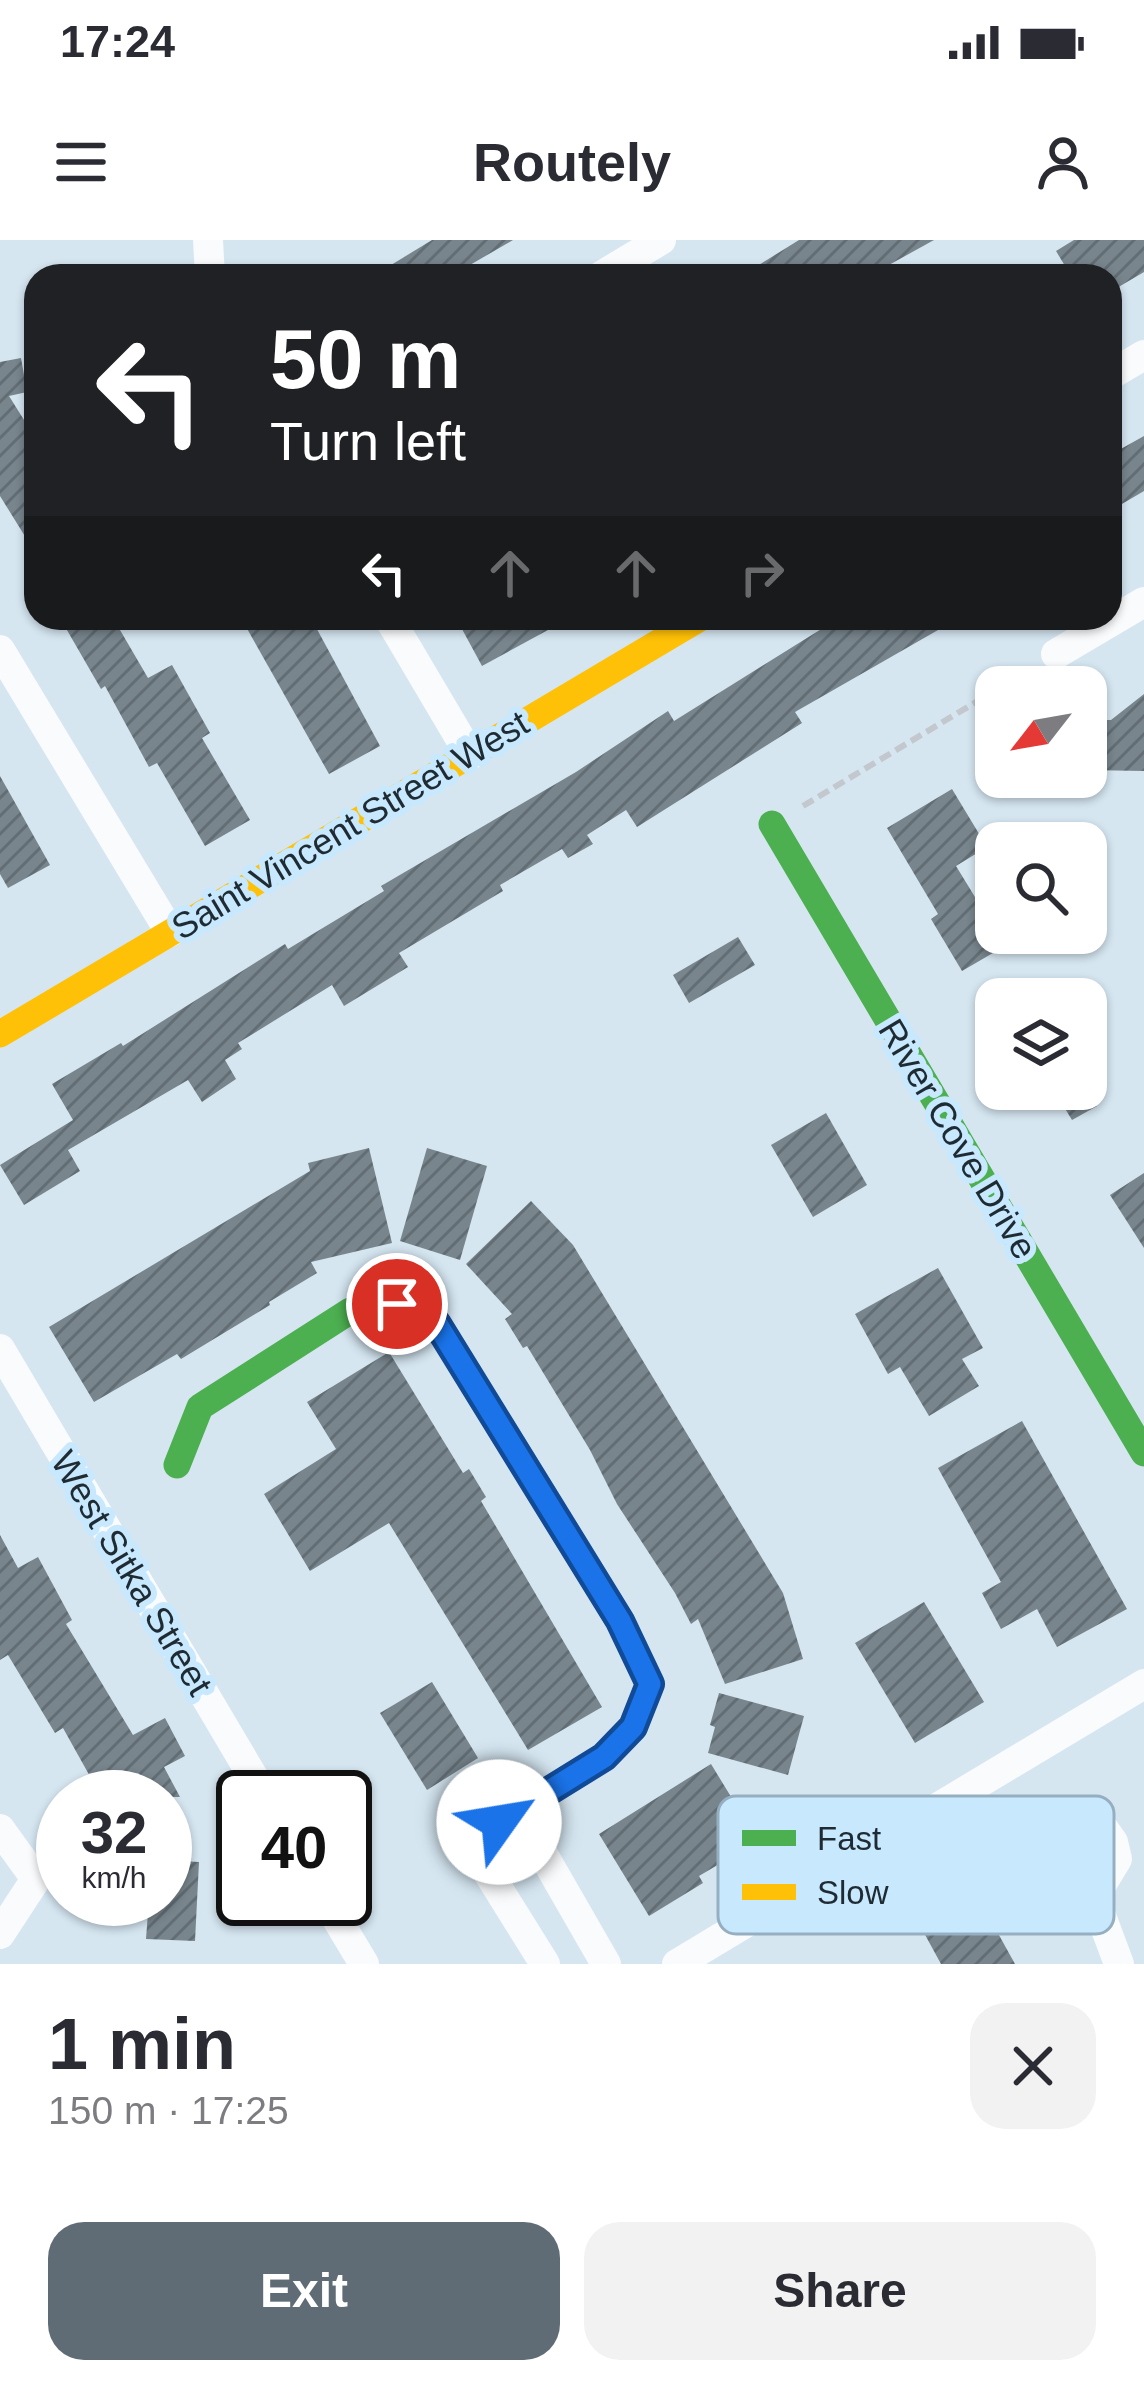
<!DOCTYPE html>
<html lang="en">
<head>
<meta charset="utf-8">
<style>
	:root { --surface:#fff; --page:#f2f2f3; --text:#2b2b33; --muted:#7c7c81; --accent:#5f6c76 }
	body { margin:0; font-family:Helvetica,sans-serif; background:var(--page); color:var(--text); height:100vh; display:flex; flex-direction:column; font-size:45px; white-space:nowrap }
	* { box-sizing:border-box; margin:0 }
	p { font-size:39px; color:var(--muted) }
	.icon { flex:none; width:66px; height:66px; fill:none; stroke:currentColor; stroke-width:2; stroke-linecap:round; stroke-linejoin:round }
	.map { position:relative; height:1724px; overflow:hidden }
	.panel { display:flex; flex-direction:column; background:var(--surface); flex:1 }
	.panel>* { flex:none }
	.guide { position:absolute; left:24px; top:24px; width:1098px; height:366px; border-radius:36px; box-shadow:0 3px 9px #0004; background:#202124; color:#fff; overflow:hidden }
	.needle { width:78px; rotate:239deg }
	.tools { position:absolute; left:975px; top:426px; display:grid; gap:24px }
	.tools a { display:grid; place-items:center; width:132px; height:132px; border-radius:24px; background:var(--surface); box-shadow:0 3px 9px #0004; font-size:60px }
	.speed { position:absolute; left:36px; top:1530px; display:flex; gap:24px; font-size:60px; font-weight:700; text-align:center }
	.speed>* { display:grid; place-content:center; width:156px; height:156px; border-radius:50%; background:var(--surface); box-shadow:0 3px 9px #0004; line-height:1 }
	.speed small { font-size:30px; font-weight:400 }
	.speed .limit { border:6px solid #111; border-radius:18px; background:#fff; color:#111 }
	.pin { position:absolute; display:grid; place-items:center; width:102px; height:102px; color:#fff; margin:-51px; border:6px solid #fff; border-radius:50%; box-shadow:0 3px 12px #0007 }
	.me { position:absolute; width:132px; margin:-66px; rotate:58deg; stroke-linejoin:round; filter:drop-shadow(0 0 9px #0008) }
	.turn { display:flex; align-items:center; gap:42px; height:252px; padding:0 48px; font-size:54px }
	.turn .icon { width:156px; height:156px; stroke-width:2.5 }
	.turn b { display:block; font-size:84px; line-height:102px }
	.lanes { display:flex; align-items:center; height:114px; padding:0 48px; background:#0003; justify-content:center; gap:60px; direction:ltr }
	.lanes .off { opacity:.35 }
	.round { display:grid; place-items:center; flex:none; width:126px; height:126px; border-radius:36px; background:var(--page) }
	.head { display:flex; align-items:center; justify-content:space-between; height:204px; padding:0 48px }
	h1 { font-size:72px; font-weight:700; line-height:90px }
	.primary-button { display:flex; gap:24px; margin-top:auto; padding:24px 48px }
	.primary-button a { flex:1; height:138px; border-radius:36px; background:var(--accent); color:#fff; font-size:48px; font-weight:700; line-height:138px; text-align:center }
	.primary-button a+a { background:var(--page); color:var(--text) }
	.status { display:flex; justify-content:space-between; align-items:center; height:84px; padding:0 60px; background:var(--surface); direction:ltr }
	.status svg { height:33px; fill:currentColor }
	header { display:flex; justify-content:space-between; align-items:center; height:156px; padding:0 48px; background:var(--surface); font-size:54px; font-weight:700 }
	.map>svg:first-child { display:block }
	.building { fill:url(#building-hatch) }
	.lines { fill:none; stroke-linecap:round; stroke-linejoin:round }
	.path { stroke:#c2c8cd; stroke-width:6; stroke-dasharray:12 6; stroke-linecap:butt }
	.street { stroke:#f9fbfd; stroke-width:30 }
	.fast { stroke:#4caf50; stroke-width:27 }
	.slow { stroke:#ffc107; stroke-width:27 }
	.route-casing { stroke:#114b97; stroke-width:30 }
	.route { stroke:#1a73e8; stroke-width:21 }
	.labels { text-anchor:middle; dominant-baseline:central; stroke-width:12; stroke-linejoin:round; paint-order:stroke }
	.street-label { font-size:36px; fill:#1f2b33; stroke:#c8e8fe }
	.key { fill:#c8e8fe; stroke:#95afc1; stroke-width:3 }
	.key-label { font-size:33px; fill:#1f2b33 }
</style>
</head>
<body>
<div class="status"><b>17:24</b><svg viewBox="0 0 49 12"><path d="M0 12V9h3v3zM5 12V6h3v6zM10 12V3h3v9zM15 12V0h3v12zM26 1h20v11H26zM47 4h2v5h-2z"/></svg></div>
<header><svg class="icon" aria-label="menu" viewBox="0 0 24 24"><path d="M4 6h16M4 12h16M4 18h16"/></svg>Routely<svg class="icon" aria-label="person" viewBox="0 0 24 24"><circle cx="12" cy="8" r="4"/><path d="M4 21q1-7 8-7t8 7"/></svg></header>
<div class="map">
<svg width="1144" height="1724" viewBox="0 0 1144 1724">
	<defs>
		<pattern id="building-hatch" width="6" height="6" patternUnits="userSpaceOnUse" patternTransform="scale(3)"><rect width="6" height="6" fill="#78858d"/><path d="M-1 1l2-2M0 6l6-6M5 7l2-2" fill="none" stroke="#626d74"/></pattern>
	</defs>
	<rect width="100%" height="100%" fill="#d5e6f1"/>
	<g class="building">
		<path d="M 432,0 L 513,0 L 451,36 L 373,36 Z"/>
		<path d="M 799,0 L 934,0 L 869,36 L 741,36 Z"/>
		<path d="M 1074,0 L 1144,0 L 1144,32 L 1110,52 L 1110,36 L 1071,36 L 1056,11 Z"/>
		<path d="M 21,118 L 27,152 L 9,156 L 36,199 L 36,314 L 0,256 L 0,122 Z"/>
		<path d="M 1144,196 L 1144,251 L 1110,271 L 1110,215 Z"/>
		<path d="M 60,378 L 113,378 L 148,438 L 172,425 L 210,493 L 202,498 L 250,580 L 205,606 L 157,523 L 149,527 L 105,446 L 101,449 Z"/>
		<path d="M 241,378 L 311,378 L 380,506 L 329,534 Z"/>
		<path d="M 456,378 L 570,378 L 482,426 Z"/>
		<path d="M 839,378 L 959,378 L 795,472 L 802,483 L 637,587 L 626,570 L 587,595 L 593,604 L 568,618 L 562,609 L 500,645 L 503,651 L 399,713 L 408,727 L 344,766 L 332,745 L 238,803 L 242,809 L 225,820 L 236,839 L 202,862 L 188,840 L 68,910 L 80,931 L 24,965 L 0,925 L 73,880 L 52,844 L 121,803 L 123,806 L 285,704 L 288,709 L 384,651 L 381,646 L 576,532 L 668,471 L 674,481 Z"/>
		<path d="M 1144,454 L 1144,531 L 1086,530 L 1086,480 L 1111,480 Z"/>
		<path d="M 0,536 L 50,625 L 8,648 L 0,634 Z"/>
		<path d="M 952,549 L 987,607 L 956,626 L 1005,706 L 962,731 L 931,679 L 938,674 L 887,588 Z"/>
		<path d="M 738,697 L 755,725 L 689,763 L 673,735 Z"/>
		<path d="M 1053,849 L 1086,849 L 1097,866 L 1072,880 Z"/>
		<path d="M 826,873 L 867,945 L 813,977 L 771,905 Z"/>
		<path d="M 369,908 L 392,1003 L 311,1022 L 317,1033 L 269,1062 L 270,1065 L 181,1119 L 177,1114 L 94,1162 L 49,1087 L 310,931 L 308,923 Z"/>
		<path d="M 427,908 L 487,926 L 460,1020 L 400,1001 Z"/>
		<path d="M 1144,933 L 1144,1008 L 1110,955 Z"/>
		<path d="M 531,961 L 573,1005 L 783,1353 L 803,1419 L 725,1444 L 698,1379 L 691,1384 L 675,1353 L 617,1264 L 590,1210 L 527,1106 L 523,1108 L 505,1079 L 512,1074 L 466,1024 Z"/>
		<path d="M 938,1028 L 983,1108 L 962,1119 L 979,1146 L 929,1176 L 900,1127 L 888,1134 L 855,1074 Z"/>
		<path d="M 389,1112 L 463,1233 L 469,1229 L 486,1257 L 481,1261 L 602,1467 L 528,1510 L 389,1283 L 310,1331 L 264,1254 L 336,1209 L 307,1162 Z"/>
		<path d="M 1022,1181 L 1127,1369 L 1057,1407 L 1037,1369 L 1001,1389 L 982,1353 L 1001,1342 L 938,1228 Z"/>
		<path d="M 0,1295 L 18,1328 L 38,1317 L 72,1380 L 66,1384 L 133,1495 L 165,1478 L 185,1516 L 164,1527 L 180,1557 L 60,1557 L 92,1540 L 63,1488 L 55,1493 L 8,1415 L 0,1420 Z"/>
		<path d="M 924,1362 L 984,1462 L 915,1503 L 855,1403 Z"/>
		<path d="M 432,1442 L 478,1518 L 427,1550 L 380,1473 Z"/>
		<path d="M 719,1453 L 804,1476 L 788,1535 L 708,1513 L 715,1487 L 710,1485 Z"/>
		<path d="M 711,1524 L 758,1601 L 699,1636 L 703,1643 L 649,1676 L 599,1594 Z"/>
		<path d="M 165,1620 L 199,1622 L 195,1701 L 146,1699 L 149,1659 L 165,1659 Z"/>
		<path d="M 962,1629 L 979,1659 L 1015,1724 L 941,1724 L 906,1660 Z"/>
	</g>
	<g class="lines">
		<g class="path">
			<path d="M 1002,447 L 1032,429"/>
			<path d="M 803,566 L 996,450"/>
		</g>
		<g class="street">
			<path d="M 208,0 L 210,36"/>
			<path d="M 601,36 L 661,0"/>
			<path d="M 1110,135 L 1144,115"/>
			<path d="M 389,378 L 470,515"/>
			<path d="M 0,410 L 170,692"/>
			<path d="M 1056,414 L 1144,362"/>
			<path d="M 0,1109 L 265,1557"/>
			<path d="M 1077,1579 L 1098,1581 L 1113,1602 L 1117,1619 L 1094,1657 C 1062,1658 1057,1647 1042,1621 C 1046,1597 1057,1591 1077,1579 Z"/>
			<path d="M 0,1589 L 36,1639 L 0,1694"/>
			<path d="M 1094,1657 L 1119,1724"/>
			<path d="M 325,1659 L 364,1724"/>
			<path d="M 545,1724 L 484,1626 L 498,1582 L 537,1604 L 606,1724"/>
			<path d="M 677,1724 L 1144,1444"/>
		</g>
		<g class="fast">
			<path d="M 772,584 L 1144,1213"/>
			<path d="M 177,1225 L 200,1167 L 350,1071 L 397,1064 L 437,1084 L 620,1381 L 649,1444 L 633,1487 L 604,1517 L 498,1582"/>
		</g>
		<path class="slow" d="M 0,794 L 700,378"/>
	</g>
	<g class="lines">
		<g class="route-casing">
			<path id="route" d="M 397,1064 L 437,1084 L 620,1381 L 650,1444 L 633,1487 L 604,1517 L 499,1582"/>
		</g>
		<use href="#route" class="route"/>
	</g>
	<g class="labels">
		<g class="street-label">
			<text transform="translate(350 585) rotate(-31)">Saint Vincent Street West</text>
			<text transform="translate(958 899) rotate(59)">River Cove Drive</text>
			<text transform="translate(132 1333) rotate(59)">West Sitka Street</text>
		</g>
	</g>
	<rect x="718" y="1556" width="396" height="138" rx="18" class="key"/>
	<rect x="742" y="1590" width="54" height="16" fill="#4caf50"/>
	<rect x="742" y="1644" width="54" height="16" fill="#ffc107"/>
	<g class="key-label">
		<text x="817" y="1610">Fast</text>
		<text x="817" y="1664">Slow</text>
	</g>
</svg>
<div class="tools">
<a><svg class="needle" viewBox="-14 -14 28 28"><path d="M0-13l5 13h-10z" fill="#e53935"/><path d="M0 13l5-13h-10z" fill="#7c7c81"/></svg></a>
<a><svg class="icon" aria-label="search" viewBox="0 0 24 24"><circle cx="10" cy="10" r="6"/><path d="M15 15l6 6"/></svg></a>
<a><svg class="icon" aria-label="layers" viewBox="0 0 24 24"><path d="M12 4l9 5-9 5-9-5zM3 14l9 5 9-5"/></svg></a>
</div>
<div class="speed"><div>32<small>km/h</small></div><div class="limit">40</div></div>
<div class="pin" style="left:397px;top:1064px;background:#d93025"><svg class="icon" aria-label="arrive" viewBox="0 0 24 24"><path d="M6 21V4h12l-3 4 3 4H6"/></svg></div>
<svg class="me" style="left:499px;top:1582px" viewBox="-20 -20 40 40"><circle r="19" fill="#fff"/><path d="M0-13L10 11 0 6-10 11z" fill="#1a73e8"/></svg>
<div class="guide">
<div class="turn"><svg class="icon" aria-label="left" viewBox="0 0 24 24"><path d="M17 20v-9H6M10 6l-5 5 5 5"/></svg><div><b>50 m</b>Turn left</div></div>
<div class="lanes"><svg class="icon" aria-label="left" viewBox="0 0 24 24"><path d="M17 20v-9H6M10 6l-5 5 5 5"/></svg><svg class="icon off" aria-label="ahead" viewBox="0 0 24 24"><path d="M12 20V5M6 11l6-6 6 6"/></svg><svg class="icon off" aria-label="ahead" viewBox="0 0 24 24"><path d="M12 20V5M6 11l6-6 6 6"/></svg><svg class="icon off" aria-label="right" viewBox="0 0 24 24"><path d="M7 20v-9h11M14 6l5 5-5 5"/></svg></div>
</div>
</div>
<section class="panel">
<div class="head"><div><h1>1 min</h1><p>150 m · 17:25</p></div><a class="round"><svg class="icon" aria-label="close" viewBox="0 0 24 24"><path d="M6 6l12 12M18 6L6 18"/></svg></a></div>
<div class="primary-button"><a>Exit</a><a>Share</a></div>
</section>
</body>
</html>
